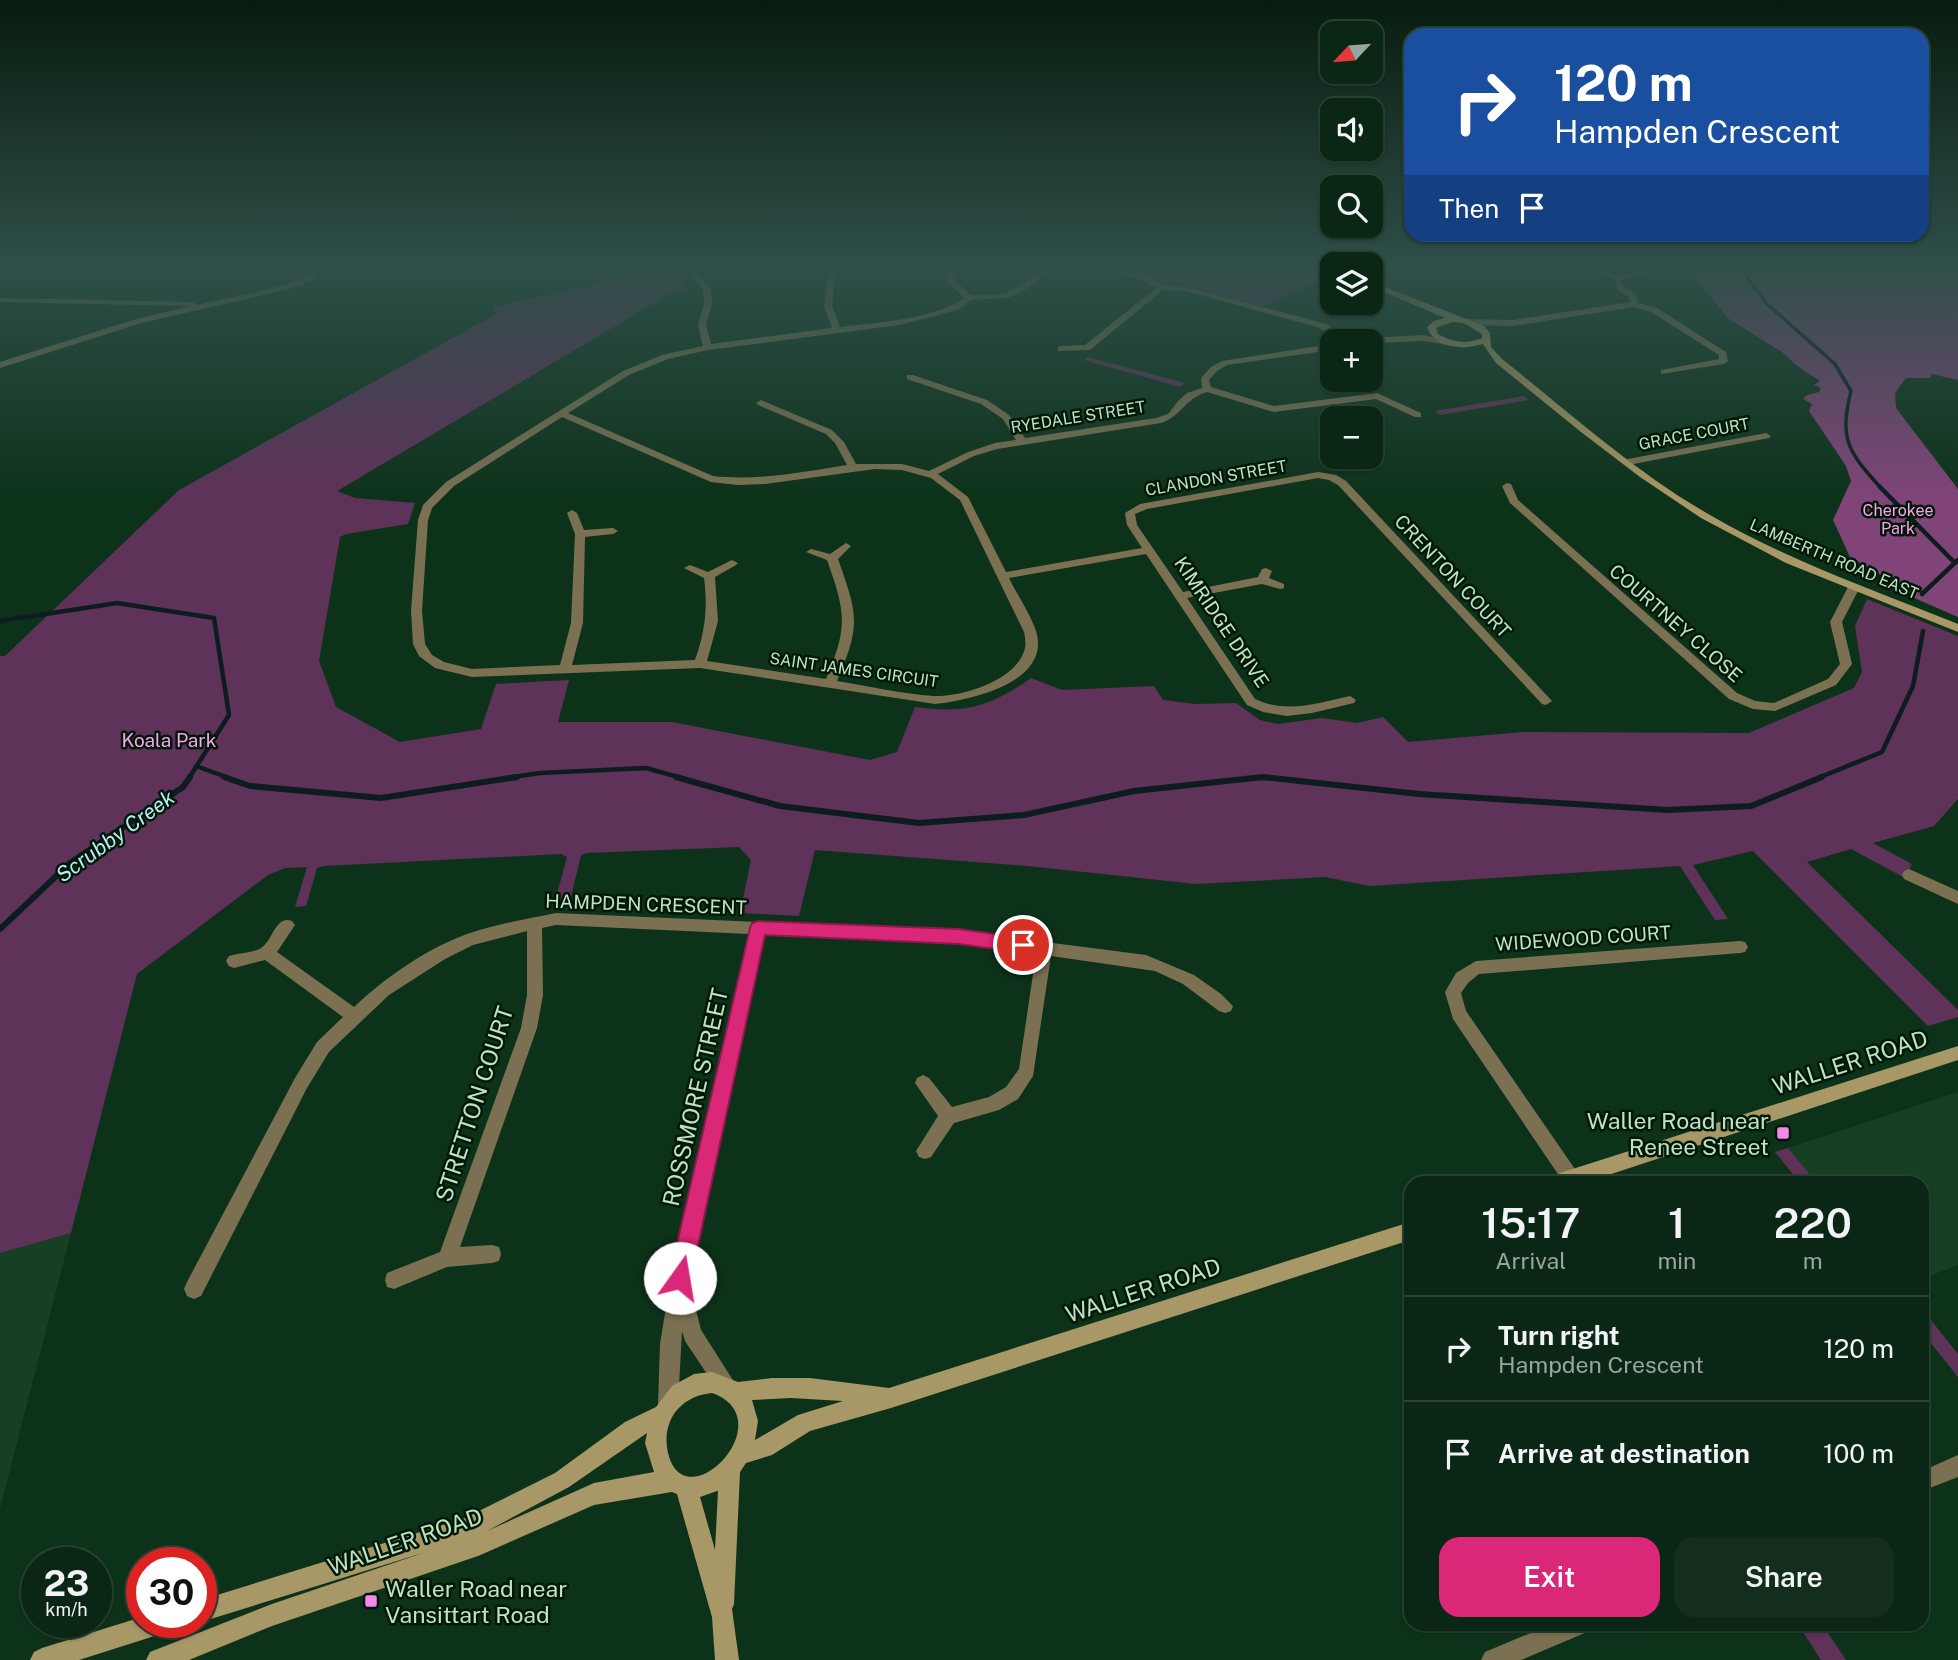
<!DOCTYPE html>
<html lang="en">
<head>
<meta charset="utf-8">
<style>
	:root { --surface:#0a2614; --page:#132e1d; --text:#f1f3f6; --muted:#99a5a0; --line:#2a4334; --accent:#db2777 }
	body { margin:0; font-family:"Public Sans",sans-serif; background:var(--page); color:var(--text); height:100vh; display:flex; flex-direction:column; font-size:26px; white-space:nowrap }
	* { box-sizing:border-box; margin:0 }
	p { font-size:23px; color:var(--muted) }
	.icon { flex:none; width:38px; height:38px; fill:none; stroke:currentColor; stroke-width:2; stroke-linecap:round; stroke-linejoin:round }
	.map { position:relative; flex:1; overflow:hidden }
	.panel { position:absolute; left:1404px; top:1176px; width:525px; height:455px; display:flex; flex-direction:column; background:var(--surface); border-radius:21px; box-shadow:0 2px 5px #0004,0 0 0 2px var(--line) }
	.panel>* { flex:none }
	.banner { position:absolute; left:1404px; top:28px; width:525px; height:214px; border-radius:21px; box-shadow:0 2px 5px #0004,0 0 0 2px var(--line); background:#1a4fa0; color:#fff; overflow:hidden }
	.needle { width:46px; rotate:244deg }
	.buttons { position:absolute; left:1320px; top:21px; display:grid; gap:14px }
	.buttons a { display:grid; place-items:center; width:63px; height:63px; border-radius:14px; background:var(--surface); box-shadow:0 2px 5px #0004,0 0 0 2px var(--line); font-size:35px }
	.speed { position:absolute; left:21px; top:1547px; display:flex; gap:14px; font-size:35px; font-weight:700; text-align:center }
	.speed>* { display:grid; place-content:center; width:91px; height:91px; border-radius:50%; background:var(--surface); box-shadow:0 2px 5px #0004,0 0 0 2px var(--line); line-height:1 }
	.speed small { font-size:18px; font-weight:400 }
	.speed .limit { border:10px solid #d22; background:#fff; color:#111 }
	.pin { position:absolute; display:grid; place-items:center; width:60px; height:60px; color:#fff; margin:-30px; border:4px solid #fff; border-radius:50%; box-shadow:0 2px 7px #0007 }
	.me { position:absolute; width:77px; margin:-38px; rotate:13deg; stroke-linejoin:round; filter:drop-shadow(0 0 5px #0008) }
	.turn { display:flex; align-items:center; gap:24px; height:147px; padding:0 35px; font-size:32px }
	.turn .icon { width:91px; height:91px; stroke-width:2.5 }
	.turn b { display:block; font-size:49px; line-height:60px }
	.then { display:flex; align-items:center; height:66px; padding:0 35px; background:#0003; gap:14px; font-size:26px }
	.eta { display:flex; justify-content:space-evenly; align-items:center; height:119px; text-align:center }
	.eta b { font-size:42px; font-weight:600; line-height:49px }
	.button { display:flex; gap:14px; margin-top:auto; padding:14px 35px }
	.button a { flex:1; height:80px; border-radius:21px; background:var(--accent); color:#fff; font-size:28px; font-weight:600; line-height:80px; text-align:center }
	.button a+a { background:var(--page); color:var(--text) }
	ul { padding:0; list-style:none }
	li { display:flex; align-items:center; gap:21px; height:105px; padding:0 35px; border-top:2px solid var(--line) }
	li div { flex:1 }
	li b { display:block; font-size:26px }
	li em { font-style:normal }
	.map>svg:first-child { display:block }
	.built { fill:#163f23 }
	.green { fill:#5f325a }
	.forest { fill:#804479 }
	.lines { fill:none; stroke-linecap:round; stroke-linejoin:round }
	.stream-far2 { stroke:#0c1c1f; stroke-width:3.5 }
	.stream-far1 { stroke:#0c1c1f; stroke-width:4.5 }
	.stream { stroke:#0c1c1f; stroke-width:6 }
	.street { fill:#7b7152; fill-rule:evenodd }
	.secondary { fill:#a99867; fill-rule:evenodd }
	.route { fill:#db2777; stroke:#8e194d; stroke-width:2 }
	.poi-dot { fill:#f788eb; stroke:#001806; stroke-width:2.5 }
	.labels { text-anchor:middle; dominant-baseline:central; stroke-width:5; stroke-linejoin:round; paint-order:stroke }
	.far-street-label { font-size:16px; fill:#bfe1c6; stroke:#001806 }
	.far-park-label { font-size:16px; fill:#f9a2ee; stroke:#001806 }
	.street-label { font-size:19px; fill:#bfe1c6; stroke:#001806 }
	.park-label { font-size:19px; fill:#f9a2ee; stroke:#001806 }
	.water-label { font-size:21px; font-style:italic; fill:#b9eef8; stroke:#001806 }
	.near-street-label { font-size:23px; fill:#bfe1c6; stroke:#001806 }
	.near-poi-label { font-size:23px; fill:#bfe1c6; stroke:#001806; text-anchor:end }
</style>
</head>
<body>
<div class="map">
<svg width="1958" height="1660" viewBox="0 0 1958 1660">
	<rect width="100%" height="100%" fill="#0d321a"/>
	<g class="built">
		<path d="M 1958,1092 L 1958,1265 L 1922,1279 L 1922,1183 L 1817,1183 L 1788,1148 Z"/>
		<path d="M 71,1233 L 0,1509 L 0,1253 Z"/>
	</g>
	<g class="green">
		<path d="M 671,267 L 689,292 L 671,293 L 337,491 L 355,498 L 415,503 L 408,524 L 346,534 L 340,537 L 319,661 L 336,707 L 400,742 L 481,729 L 496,684 L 569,680 L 558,722 L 672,722 L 870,760 L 897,752 L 915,707 C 965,714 990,707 1031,678 L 1062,690 L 1154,686 L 1163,700 L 1196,704 L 1236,703 L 1260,720 L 1278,724 L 1322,718 L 1357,723 L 1383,717 L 1408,742 L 1523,732 L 1749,733 L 1854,688 L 1862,672 L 1855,626 L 1867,599 L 1958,636 L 1958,799 L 1934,826 L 1873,843 L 1912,864 L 1905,878 L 1851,849 L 1807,862 L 1958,1010 L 1958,1017 L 1928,1026 L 1753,851 L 1693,865 L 1728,919 L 1715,920 L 1680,866 L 1369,886 L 1325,877 L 1196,884 L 1028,866 L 815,850 L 799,916 L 740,913 L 751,860 L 739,847 L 587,853 L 581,855 L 569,905 L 554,905 L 567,857 L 561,854 L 324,866 L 317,868 L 306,906 L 295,907 L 307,867 L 285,868 L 268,875 L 137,974 L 71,1233 L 0,1253 L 0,656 L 5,656 L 179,490 L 496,314 L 494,307 Z"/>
		<path d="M 1109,267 L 1310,267 L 1332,275 L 1261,307 L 1186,287 L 1164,286 Z"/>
		<path d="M 1088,357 L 1185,383 L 1180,387 L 1084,360 Z"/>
		<path d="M 1524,396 L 1529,400 L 1440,415 L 1435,411 Z"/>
		<path d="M 1788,1148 L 1817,1183 L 1800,1183 L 1775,1152 Z"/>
		<path d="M 1922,1309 L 1958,1354 L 1958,1377 L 1922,1332 Z"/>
		<path d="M 1798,1624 L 1822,1624 L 1846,1660 L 1821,1660 Z"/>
	</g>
	<path class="forest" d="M 1686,267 L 1958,267 L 1958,380 L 1932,374 L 1930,378 L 1906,378 L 1895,393 L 1896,408 L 1958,489 L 1958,617 L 1903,593 L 1900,586 L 1850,557 L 1833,520 L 1851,481 L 1846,466 L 1809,411 L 1812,404 L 1803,399 L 1807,395 L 1819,392 L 1821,388 L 1814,385 L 1820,381 L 1796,365 L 1782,352 L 1729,319 Z"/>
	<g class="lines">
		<path class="stream-far2" d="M 1740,267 L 1767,304 L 1835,364 L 1851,391 C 1839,439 1848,452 1881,488"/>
		<g class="stream-far1">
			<path d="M 1880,487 L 1955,563"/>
			<path d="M 1922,594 L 1958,560"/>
			<path d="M 0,621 L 117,603 L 214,618 L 229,715 L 189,778"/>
			<path d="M 196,766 L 229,778"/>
			<path d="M 506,778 L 540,773 L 646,768 L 682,778"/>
			<path d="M 1251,778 L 1275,778"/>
			<path d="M 1818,778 L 1882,752 L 1913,686 L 1923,631"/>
		</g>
		<g class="stream">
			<path d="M 224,777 L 250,786 L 381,798 L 517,777"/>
			<path d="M 676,777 L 780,806 L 919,823 L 1024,815 L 1134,791 L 1263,777 L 1419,794 L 1668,810 L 1751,806 L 1822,777"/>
			<path d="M 0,929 L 70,863 L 183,787 L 190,777"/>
		</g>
		<g class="street">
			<path d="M 309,267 L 317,267 L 319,270 L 314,280 L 286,290 L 141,323 L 0,368 L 0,362 L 136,319 L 192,306 L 0,302 L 0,298 L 194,302 L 197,305 L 281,286 L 308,276 L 311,270 Z"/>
			<path d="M 686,267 L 694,267 L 711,290 L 712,304 L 706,325 L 711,344 L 832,328 L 824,306 L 830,267 L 836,269 L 832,306 L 840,327 C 878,322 933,320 964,298 L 946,280 L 949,267 L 957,267 L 954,280 L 971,295 C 982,295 995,296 1005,293 C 1023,287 1037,267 1056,267 L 1027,289 L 1008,298 L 971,300 L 958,310 L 899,325 L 708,350 L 668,359 L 629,375 L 568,413 L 713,476 C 759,481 802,472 847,465 L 835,443 L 826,434 L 758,405 L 756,403 L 761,400 L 832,430 L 844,442 L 856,464 L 902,464 L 929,471 L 968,452 L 995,443 L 1016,440 L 1003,419 L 981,404 L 907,379 L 907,375 L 913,375 L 987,400 L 1009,415 L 1025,438 L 1156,418 L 1168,414 L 1179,400 L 1187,393 L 1202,388 L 1201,378 L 1211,367 L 1222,361 L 1332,344 L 1332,350 L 1227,365 L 1217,371 L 1209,380 L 1211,387 L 1274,406 L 1377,393 L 1421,413 L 1421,417 L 1415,417 L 1376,399 L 1274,412 L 1207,392 C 1184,399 1183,415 1161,423 L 997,449 L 974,456 L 938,474 L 968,497 L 1006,572 L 1142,548 L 1127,525 L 1125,513 L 1140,504 L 1318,472 L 1336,475 L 1346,481 L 1552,701 L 1546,705 L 1542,704 L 1338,485 L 1329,480 L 1318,478 L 1147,509 L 1135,514 L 1137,525 L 1183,592 L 1258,577 L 1262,569 L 1266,568 L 1272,571 L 1269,578 L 1284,584 L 1284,588 L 1280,589 L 1262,584 L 1187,598 L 1255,699 C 1287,714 1318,703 1350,696 L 1356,700 L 1354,703 L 1312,713 L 1287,716 L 1263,712 L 1247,705 L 1146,554 L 1009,578 C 1017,595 1030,613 1036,631 C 1052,683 969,700 935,704 L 700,668 L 472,677 L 435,668 L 419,656 L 413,644 L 411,611 L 418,520 L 423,505 L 446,482 L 623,371 L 662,355 L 703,346 L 698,325 L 704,304 L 703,290 ZM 562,417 L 711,482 L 738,485 L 765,484 L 875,469 L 902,470 L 931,478 L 960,500 L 1024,632 C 1025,637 1026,643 1025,648 C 1018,680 962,697 934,696 C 902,694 869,686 837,681 C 861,625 858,615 838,559 L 851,546 L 846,543 L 830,554 L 811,549 L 806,552 L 827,560 C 846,613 848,627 826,679 L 707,661 L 718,621 L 715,577 L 736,565 L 738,563 L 732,560 L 708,572 L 690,565 L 684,568 L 704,578 C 708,608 705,632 695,660 L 572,665 L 583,623 L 585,537 L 613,534 L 618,531 L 613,528 L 584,530 L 577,513 L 572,510 L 567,513 L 575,534 L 571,623 L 560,665 L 472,669 L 444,662 L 432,655 L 425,644 L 422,611 L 428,520 L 432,508 L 454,486 Z"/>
			<path d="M 1096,267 L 1110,267 L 1150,277 L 1163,286 L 1186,287 L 1323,323 L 1337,329 L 1348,340 L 1340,341 L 1331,333 L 1317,327 L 1186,291 L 1163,290 L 1090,350 L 1058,351 L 1058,347 L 1061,346 L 1085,345 L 1156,288 L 1144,281 Z"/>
			<path d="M 1493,267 L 1482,270 L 1478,268 L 1479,267 Z"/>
			<path d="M 1584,267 C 1597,267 1607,274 1618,274 C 1637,275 1656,267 1676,267 L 1621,279 L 1624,287 L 1636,294 L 1638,303 L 1657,308 L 1726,352 L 1728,361 L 1724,364 L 1661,374 L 1661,370 L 1719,359 L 1719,355 L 1651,312 L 1634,307 L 1513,326 L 1466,325 L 1462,322 L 1466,319 L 1513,320 L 1630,302 L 1629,297 L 1618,290 L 1613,278 Z"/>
			<path d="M 1424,335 L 1452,342 L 1448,345 L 1424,341 L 1370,343 L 1370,341 L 1364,341 L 1368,338 Z"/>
			<path d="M 1766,433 L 1771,436 L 1769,438 L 1628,465 L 1623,462 L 1628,459 Z"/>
			<path d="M 1507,483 L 1511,484 L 1518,500 L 1737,693 L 1755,701 L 1774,703 L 1828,679 L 1840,664 L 1830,622 L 1848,587 L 1854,584 L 1860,587 L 1842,622 L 1852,664 L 1836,685 L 1775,711 L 1753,709 L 1729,699 L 1510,503 L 1502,486 Z"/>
			<path d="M 1909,869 L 1958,891 L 1958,904 L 1904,879 L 1902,875 L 1904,871 Z"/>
			<path d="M 556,913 L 959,931 L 1146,955 L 1194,975 L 1221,994 L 1233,1006 L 1231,1011 L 1225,1013 L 1219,1011 L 1183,984 L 1155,971 L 1051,956 L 1033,1076 L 1018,1099 L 999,1110 L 954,1123 L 931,1157 L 925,1159 L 919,1157 L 916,1151 L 938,1116 L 915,1083 L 917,1078 L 923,1075 L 929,1078 L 952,1107 L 989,1097 L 1006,1087 L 1019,1069 L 1036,954 L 959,943 L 764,935 L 689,1282 L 701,1330 L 738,1388 L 735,1395 L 728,1398 L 721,1395 L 685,1341 L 682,1331 L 678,1404 L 675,1411 L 668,1414 L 661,1411 L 658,1404 L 660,1344 L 671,1277 L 749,934 L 556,925 L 542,928 L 543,995 L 537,1028 L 460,1247 L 492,1245 L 499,1247 L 501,1254 L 499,1261 L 492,1263 L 447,1267 L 394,1289 L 387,1287 L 385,1280 L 387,1273 L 440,1252 L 521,1028 L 527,995 L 527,931 L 473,945 L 445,959 L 389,995 L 329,1052 L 307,1088 L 201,1296 L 194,1299 L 187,1296 L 184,1289 L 187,1282 L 295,1078 L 317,1042 L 343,1017 L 265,960 L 234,968 L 229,966 L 226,961 L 229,956 C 238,953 253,953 261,948 C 273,941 275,915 292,921 L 295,925 L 277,952 L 354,1007 C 386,977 426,949 467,934 C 497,924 526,919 556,913 Z"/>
			<path d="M 1740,941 L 1745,942 L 1748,947 L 1745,952 L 1740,953 L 1479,974 L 1468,983 L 1461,993 L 1466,1011 L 1577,1172 L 1580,1178 L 1578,1183 L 1564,1183 L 1453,1019 L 1445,992 L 1456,973 L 1476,961 Z"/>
			<path d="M 1958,1455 L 1958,1477 L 1922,1491 L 1922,1471 Z"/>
			<path d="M 1552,1624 L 1590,1624 L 1587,1632 L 1521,1660 L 1481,1660 L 1485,1652 Z"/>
		</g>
		<g class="secondary">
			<path d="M 1327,267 L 1332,267 L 1332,270 Z"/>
			<path d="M 1370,281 L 1484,326 L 1490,333 L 1491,347 L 1502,359 C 1570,413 1635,472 1710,515 C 1789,561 1874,590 1958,624 L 1958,632 L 1786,563 L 1701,518 L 1640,477 L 1581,432 L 1496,363 L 1483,344 C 1463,350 1435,349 1427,327 L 1434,321 L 1445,318 L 1370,286 ZM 1452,322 L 1464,323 L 1482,334 L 1482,338 C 1466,345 1452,342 1438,334 L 1436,328 Z"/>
			<path d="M 1958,1046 L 1958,1060 L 1584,1183 L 1548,1183 L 1551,1177 L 1557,1174 Z"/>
			<path d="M 1410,1222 L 1410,1240 L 891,1408 L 810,1431 L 772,1455 L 746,1463 L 740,1472 L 734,1604 L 732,1609 L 739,1660 L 715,1660 L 712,1617 L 677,1494 L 672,1492 L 594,1505 L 478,1556 L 272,1626 L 189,1660 L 146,1660 L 150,1652 L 272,1604 L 426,1552 L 201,1622 L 201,1600 L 465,1518 L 555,1473 L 625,1422 L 656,1407 L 672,1386 L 694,1374 L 712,1372 L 738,1382 L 772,1378 L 810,1378 L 889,1388 ZM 712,1393 C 785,1419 685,1523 668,1453 C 661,1421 680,1396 712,1393 ZM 791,1398 L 843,1401 L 798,1415 L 755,1440 L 758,1421 L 752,1400 ZM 647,1433 L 645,1443 L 654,1472 L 594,1483 L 487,1531 L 569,1487 ZM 717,1491 L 718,1491 L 715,1550 L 700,1497 Z"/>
			<path d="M 142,1617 L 142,1622 L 175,1622 L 172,1630 L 164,1633 L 79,1660 L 30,1660 L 34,1652 L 42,1648 Z"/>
		</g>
	</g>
	<linearGradient id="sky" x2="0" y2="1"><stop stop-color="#071c0e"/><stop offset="0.53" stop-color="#2f4f49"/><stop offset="1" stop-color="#2f4f49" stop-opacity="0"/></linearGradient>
	<rect width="1958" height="500" fill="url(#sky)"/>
	<path class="route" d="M 758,921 L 959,929 L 1023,938 L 1029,940 L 1032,945 L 1029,950 L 1023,953 L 959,944 L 765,935 L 691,1278 L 688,1285 L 680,1288 L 672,1285 L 669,1278 L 750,928 L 752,923 Z"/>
	<g class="poi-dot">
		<rect x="1776" y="1126" width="14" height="14" rx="3.5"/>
		<rect x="364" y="1594" width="14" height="14" rx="3.5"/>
	</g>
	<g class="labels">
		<g class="far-street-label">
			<text transform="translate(1078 417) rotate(-9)">RYEDALE STREET</text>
			<text transform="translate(1694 434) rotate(-11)">GRACE COURT</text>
			<text transform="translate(1216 478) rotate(-10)">CLANDON STREET</text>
			<text transform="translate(1834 559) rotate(23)">LAMBERTH ROAD EAST</text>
			<text transform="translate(854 670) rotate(8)">SAINT JAMES CIRCUIT</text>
		</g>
		<g class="far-park-label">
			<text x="1898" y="510">Cherokee<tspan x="1898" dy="18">Park</tspan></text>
		</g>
		<g class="street-label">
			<text transform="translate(1453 576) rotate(47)">CRENTON COURT</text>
			<text transform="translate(1222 622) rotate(56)">KIMRIDGE DRIVE</text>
			<text transform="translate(1676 623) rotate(41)">COURTNEY CLOSE</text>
			<text transform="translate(646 904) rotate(2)">HAMPDEN CRESCENT</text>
			<text transform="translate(1583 938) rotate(-4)">WIDEWOOD COURT</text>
		</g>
		<g class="park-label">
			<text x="169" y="740">Koala Park</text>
		</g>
		<g class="water-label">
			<text transform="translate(115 836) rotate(-36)">Scrubby Creek</text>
		</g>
		<g class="near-street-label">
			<text transform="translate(1850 1062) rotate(-18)">WALLER ROAD</text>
			<text transform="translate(695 1097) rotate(-77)">ROSSMORE STREET</text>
			<text transform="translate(474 1104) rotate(-72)">STRETTON COURT</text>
			<text transform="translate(1143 1290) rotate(-18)">WALLER ROAD</text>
			<text transform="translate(405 1541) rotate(-19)">WALLER ROAD</text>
		</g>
		<g class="near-poi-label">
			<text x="1769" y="1120">Waller Road near<tspan x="1769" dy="26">Renee Street</tspan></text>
			<text x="385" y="1588" text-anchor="start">Waller Road near<tspan x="385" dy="26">Vansittart Road</tspan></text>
		</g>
	</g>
</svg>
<div class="buttons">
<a><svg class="needle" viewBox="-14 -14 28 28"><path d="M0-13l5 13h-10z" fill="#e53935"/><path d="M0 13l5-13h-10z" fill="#99a5a0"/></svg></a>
<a><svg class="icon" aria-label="sound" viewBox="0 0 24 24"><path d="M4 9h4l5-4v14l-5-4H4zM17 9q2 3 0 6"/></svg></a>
<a><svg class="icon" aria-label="search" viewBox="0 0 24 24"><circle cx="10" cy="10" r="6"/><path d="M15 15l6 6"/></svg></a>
<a><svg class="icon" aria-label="layers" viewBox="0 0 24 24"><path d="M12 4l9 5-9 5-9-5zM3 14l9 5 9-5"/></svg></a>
<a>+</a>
<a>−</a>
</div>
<div class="speed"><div>23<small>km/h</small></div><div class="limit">30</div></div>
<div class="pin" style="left:1023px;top:945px;background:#d93025"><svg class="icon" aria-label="arrive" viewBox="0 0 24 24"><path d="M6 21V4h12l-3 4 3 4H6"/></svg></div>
<svg class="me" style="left:680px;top:1278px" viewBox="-20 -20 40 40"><circle r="19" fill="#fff"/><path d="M0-13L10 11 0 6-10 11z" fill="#db2777"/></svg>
<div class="banner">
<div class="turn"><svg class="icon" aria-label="right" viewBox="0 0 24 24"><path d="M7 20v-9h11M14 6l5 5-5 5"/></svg><div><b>120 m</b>Hampden Crescent</div></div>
<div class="then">Then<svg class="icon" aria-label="arrive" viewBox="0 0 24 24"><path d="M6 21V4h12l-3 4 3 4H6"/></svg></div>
</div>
<section class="panel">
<div class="eta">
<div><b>15:17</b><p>Arrival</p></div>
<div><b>1</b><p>min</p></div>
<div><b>220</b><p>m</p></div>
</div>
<ul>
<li><svg class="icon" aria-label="right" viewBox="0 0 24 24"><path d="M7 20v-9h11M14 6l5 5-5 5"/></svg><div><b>Turn right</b><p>Hampden Crescent</p></div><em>120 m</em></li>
<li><svg class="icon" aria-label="arrive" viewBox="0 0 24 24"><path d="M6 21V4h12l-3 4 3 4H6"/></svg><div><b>Arrive at destination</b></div><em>100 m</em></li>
</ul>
<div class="button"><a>Exit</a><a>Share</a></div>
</section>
</div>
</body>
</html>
